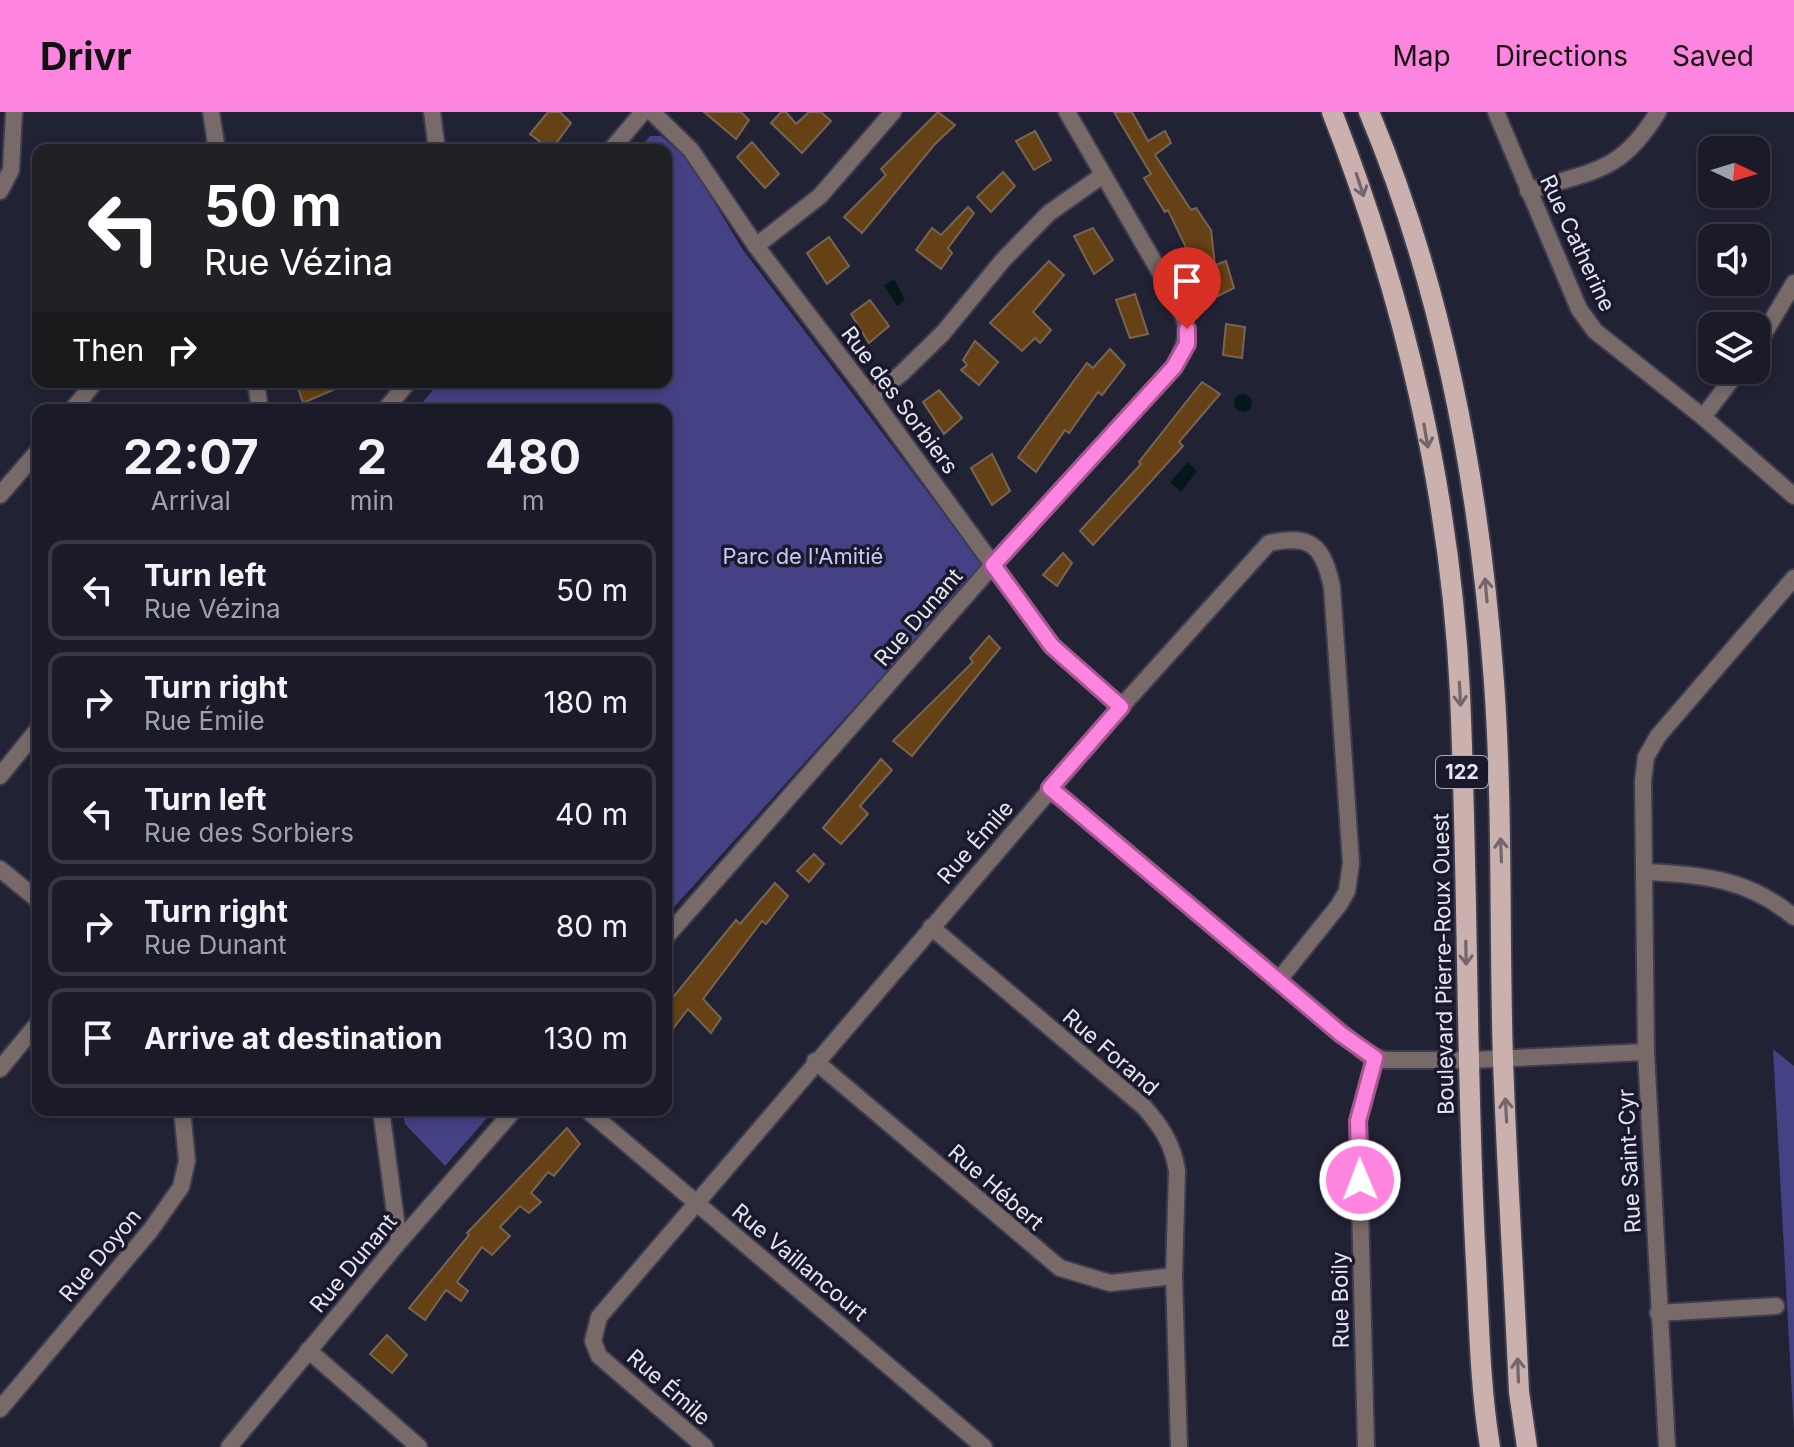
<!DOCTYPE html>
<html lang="en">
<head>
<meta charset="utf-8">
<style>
	:root { --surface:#1a1a28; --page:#272734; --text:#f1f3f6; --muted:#9fa1a8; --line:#383845; --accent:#fe85df }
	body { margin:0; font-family:Inter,sans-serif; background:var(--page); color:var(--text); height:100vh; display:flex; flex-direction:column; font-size:30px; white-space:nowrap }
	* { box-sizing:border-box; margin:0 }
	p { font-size:26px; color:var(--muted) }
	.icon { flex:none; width:44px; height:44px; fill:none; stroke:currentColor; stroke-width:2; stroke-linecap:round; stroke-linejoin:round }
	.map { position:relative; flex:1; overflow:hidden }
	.drawer { position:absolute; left:32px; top:292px; width:640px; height:712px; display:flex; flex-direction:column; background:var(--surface); border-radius:16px; box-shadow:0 4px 12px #0003,0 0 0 2px var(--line) }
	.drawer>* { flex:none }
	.top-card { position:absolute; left:32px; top:32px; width:640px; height:244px; border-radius:16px; box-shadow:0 4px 12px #0003,0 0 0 2px var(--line); background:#202124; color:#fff; overflow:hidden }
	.needle { width:52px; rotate:94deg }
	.controls { position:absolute; left:1698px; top:24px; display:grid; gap:16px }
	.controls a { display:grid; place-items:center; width:72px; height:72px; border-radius:16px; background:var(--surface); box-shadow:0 4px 12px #0003,0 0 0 2px var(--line); font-size:40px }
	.pin { position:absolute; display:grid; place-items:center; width:68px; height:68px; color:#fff; margin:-82px -34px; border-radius:50% 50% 50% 0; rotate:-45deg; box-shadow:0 0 8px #0007 }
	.pin .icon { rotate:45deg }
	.me { position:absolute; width:88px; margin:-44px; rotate:359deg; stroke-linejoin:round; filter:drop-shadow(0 0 6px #0008) }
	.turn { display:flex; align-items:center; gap:28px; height:168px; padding:0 40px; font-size:36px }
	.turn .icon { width:104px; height:104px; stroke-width:2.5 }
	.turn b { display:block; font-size:56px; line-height:68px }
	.then { display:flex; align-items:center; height:76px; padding:0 40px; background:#0003; gap:16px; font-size:30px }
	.eta { display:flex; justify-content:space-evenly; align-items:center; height:136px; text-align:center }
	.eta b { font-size:48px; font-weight:700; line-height:56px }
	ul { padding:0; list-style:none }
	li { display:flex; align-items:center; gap:24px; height:100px; margin:0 16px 12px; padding:0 24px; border:4px solid var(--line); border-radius:16px }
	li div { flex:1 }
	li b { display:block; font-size:30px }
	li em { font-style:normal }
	header { display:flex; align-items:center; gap:48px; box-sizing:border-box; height:112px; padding:0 40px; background:var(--accent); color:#111 }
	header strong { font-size:38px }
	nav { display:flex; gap:44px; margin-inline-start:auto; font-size:28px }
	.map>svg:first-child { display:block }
	.green { fill:#454185 }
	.water { fill:#041719 }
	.building { fill:#654115; stroke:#766552; stroke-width:2 }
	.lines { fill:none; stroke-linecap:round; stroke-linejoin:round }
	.minor-casing { stroke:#3d3d4f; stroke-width:20 }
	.primary-casing { stroke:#3d3d4f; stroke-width:24 }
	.minor { stroke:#776a69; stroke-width:16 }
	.primary { stroke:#cab1ad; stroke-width:20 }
	.oneway { stroke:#72656c }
	.route-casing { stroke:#a55691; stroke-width:20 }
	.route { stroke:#fe85df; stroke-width:14 }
	.labels { text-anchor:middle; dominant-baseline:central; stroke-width:7; stroke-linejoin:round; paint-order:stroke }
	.shield { fill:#19192b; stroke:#a8a8b6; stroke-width:2 }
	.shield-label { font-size:20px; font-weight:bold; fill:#e5e5f2 }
	.street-label { font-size:22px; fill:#e5e5f2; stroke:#19192b }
	.park-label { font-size:22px; fill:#c6c8f5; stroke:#19192b }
</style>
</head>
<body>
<header>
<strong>Drivr</strong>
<nav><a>Map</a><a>Directions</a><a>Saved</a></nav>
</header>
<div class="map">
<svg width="1794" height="1335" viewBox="0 0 1794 1335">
	<rect width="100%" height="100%" fill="#222235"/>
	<g class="green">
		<path d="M 650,24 L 661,24 L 688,47 L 743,138 L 983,453 L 666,804 L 666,298 L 416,298 L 440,270 L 666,270 L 666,38 L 638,38 Z"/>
		<path d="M 1773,937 L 1794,954 L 1794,1320 Z"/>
		<path d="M 403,998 L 494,998 L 445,1054 L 405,1012 Z"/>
	</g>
	<g class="water">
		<path d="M 894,167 L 905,188 L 897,194 L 884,174 Z"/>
		<circle cx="1243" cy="291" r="9"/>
		<path d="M 1188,350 L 1197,359 L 1181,380 L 1170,370 Z"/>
	</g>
	<g class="building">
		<path d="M 548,0 L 560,0 L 571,11 L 551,38 L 530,22 Z"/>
		<path d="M 704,0 L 741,0 L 749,8 L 736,27 Z"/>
		<path d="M 781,0 L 786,0 L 796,12 L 809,0 L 821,0 L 831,9 L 802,41 L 771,11 Z"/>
		<path d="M 938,0 L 955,13 L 934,33 L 862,121 L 844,105 L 886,63 L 881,57 Z"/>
		<path d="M 1114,0 L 1132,0 L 1148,29 L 1165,19 L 1171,31 L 1155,43 L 1191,98 L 1196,96 L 1211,118 L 1215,153 L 1226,149 L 1234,176 L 1212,187 L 1202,144 L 1192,148 L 1168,98 L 1165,100 L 1144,66 L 1151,62 Z"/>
		<path d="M 1035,19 L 1051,48 L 1034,58 L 1016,29 Z"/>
		<path d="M 752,30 L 779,62 L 765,76 L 737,45 Z"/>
		<path d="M 1003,60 L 1015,74 L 991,100 L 977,85 Z"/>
		<path d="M 968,95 L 974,101 L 948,136 L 952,141 L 941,157 L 916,138 L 932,116 L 941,123 Z"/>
		<path d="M 1093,116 L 1113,148 L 1094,162 L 1074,124 Z"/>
		<path d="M 829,125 L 849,154 L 827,172 L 807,141 Z"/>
		<path d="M 1049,149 L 1064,163 L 1033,200 L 1051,218 L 1040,231 L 1035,226 L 1022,239 L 990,211 Z"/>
		<path d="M 1135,182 L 1148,222 L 1130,226 L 1116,188 Z"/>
		<path d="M 870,188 L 889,214 L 869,231 L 851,202 Z"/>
		<path d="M 1226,212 L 1245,215 L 1242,246 L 1223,243 Z"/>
		<path d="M 975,229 L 998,250 L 979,273 L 961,258 L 967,253 L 963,248 Z"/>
		<path d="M 1110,237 L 1125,253 L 1102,283 L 1098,280 L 1069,321 L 1065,318 L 1036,360 L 1018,345 L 1087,251 L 1093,256 Z"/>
		<path d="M 296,270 L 351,270 L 303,291 Z"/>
		<path d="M 1202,270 L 1220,282 L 1179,330 L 1183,334 L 1093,433 L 1080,419 L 1141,352 L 1139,350 Z"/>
		<path d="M 939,278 L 962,306 L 944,322 L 923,290 Z"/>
		<path d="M 992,342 L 1010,379 L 992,393 L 971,356 Z"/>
		<path d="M 1063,441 L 1072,451 L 1057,474 L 1043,463 Z"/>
		<path d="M 989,524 L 1000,536 L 912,644 L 893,629 L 973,550 L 970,546 Z"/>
		<path d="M 881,647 L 892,658 L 860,694 L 868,702 L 841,732 L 823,716 Z"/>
		<path d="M 814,742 L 824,752 L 809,770 L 797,759 Z"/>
		<path d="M 775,771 L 788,784 L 766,812 L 762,809 L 703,887 L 721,906 L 711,921 L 688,897 L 666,926 L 666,898 L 674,884 L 736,808 L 740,812 Z"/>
		<path d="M 567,1016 L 580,1032 L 554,1064 L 548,1060 L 531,1081 L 541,1090 L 529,1101 L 520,1094 L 500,1115 L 510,1124 L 492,1143 L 482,1135 L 457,1170 L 468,1179 L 461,1189 L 446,1178 L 425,1208 L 409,1196 L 469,1123 L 467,1121 Z"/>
		<path d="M 387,1223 L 407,1243 L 392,1261 L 370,1242 Z"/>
	</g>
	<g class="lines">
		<g class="minor-casing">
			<g id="minor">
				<path d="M 211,0 L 217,38"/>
				<path d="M 432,0 L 437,38"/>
				<path d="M 652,0 L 691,38 L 756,134 L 871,285 L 1052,534 L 1121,595"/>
				<path d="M 1496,0 L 1579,197 L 1595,219 L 1703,305 L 1794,384"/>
				<path d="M 611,38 L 643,0"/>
				<path d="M 0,79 L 11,58 L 14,0"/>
				<path d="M 1528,79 C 1593,58 1620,62 1658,0"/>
				<path d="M 756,134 L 820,84 L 893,0"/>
				<path d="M 1756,235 L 1794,171"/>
				<path d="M 256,270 L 260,298"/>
				<path d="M 871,285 L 901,262 L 943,221 L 1004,147 L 1049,101 L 1103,63"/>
				<path d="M 72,298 L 95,270"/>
				<path d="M 385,298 L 408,270"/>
				<path d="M 1703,305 L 1739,258"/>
				<path d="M 0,383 L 38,339"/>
				<path d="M 0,664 L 38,617"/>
				<path d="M 1050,676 L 1368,943 L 1385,948 L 1469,948 L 1646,940"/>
				<path d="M 0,757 L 38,788"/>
				<path d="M 1644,760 C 1701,762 1749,767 1794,805"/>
				<path d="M 931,815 L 1144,995 C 1161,1014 1173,1032 1177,1059 L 1174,1164 L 1179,1335"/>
				<path d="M 666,825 L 993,453 L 1174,255 C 1187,232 1191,218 1179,193 L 1067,0"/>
				<path d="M 815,949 L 1060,1156 L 1110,1171 L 1174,1164"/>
				<path d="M 0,957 L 38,911"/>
				<path d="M 381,998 L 399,1130"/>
				<path d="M 587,998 L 984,1335"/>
				<path d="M 1658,1201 L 1776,1194"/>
				<path d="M 308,1238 L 419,1335"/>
				<path d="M 0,1297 L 150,1119 L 181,1075 L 187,1049 L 182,998"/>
				<path d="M 229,1335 L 399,1130 L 514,998"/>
				<path d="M 705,1335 L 599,1244 L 593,1229 L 599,1205 L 1121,595 L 1269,431 C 1312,422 1323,434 1332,475 L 1351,751 L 1347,779 L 1339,793 L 1278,869"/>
				<path d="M 1366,1335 L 1358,1009 L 1375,946"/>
				<path d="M 1667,1335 L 1646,940 L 1643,669 L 1646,645 L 1658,624 L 1794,466"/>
			</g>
		</g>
		<g class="primary-casing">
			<g id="primary">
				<path d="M 1332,0 C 1404,184 1451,384 1460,582 C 1468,765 1466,949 1475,1132 C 1479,1199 1479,1268 1490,1335"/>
				<path d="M 1369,0 C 1444,179 1480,377 1494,570 C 1503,696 1499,822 1503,948 C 1507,1059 1514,1170 1519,1280 L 1527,1335"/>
			</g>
		</g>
		<use href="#minor" class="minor"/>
		<use href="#primary" class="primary"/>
	</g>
	<defs><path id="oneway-shaft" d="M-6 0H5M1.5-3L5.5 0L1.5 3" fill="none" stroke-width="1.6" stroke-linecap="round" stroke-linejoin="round" transform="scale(2)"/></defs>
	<g class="oneway">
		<use href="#oneway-shaft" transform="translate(1360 73) rotate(72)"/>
		<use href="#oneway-shaft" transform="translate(1426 324) rotate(80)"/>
		<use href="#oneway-shaft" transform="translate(1486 478) rotate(-95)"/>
		<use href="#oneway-shaft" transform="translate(1460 582) rotate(87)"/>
		<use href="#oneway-shaft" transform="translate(1501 738) rotate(-92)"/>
		<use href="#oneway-shaft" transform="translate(1466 841) rotate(89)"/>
		<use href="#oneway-shaft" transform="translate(1506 998) rotate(-93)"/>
		<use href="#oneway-shaft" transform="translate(1518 1258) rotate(-92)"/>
	</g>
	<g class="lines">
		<g class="route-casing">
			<path id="route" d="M 1187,217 L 1187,232 L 1174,255 L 993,453 L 1052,534 L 1121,595 L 1050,676 L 1341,922 L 1375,946 L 1358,1009 L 1360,1068"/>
		</g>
		<use href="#route" class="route"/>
	</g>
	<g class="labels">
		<rect class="shield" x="1436" y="644" width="52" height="32" rx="6"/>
		<g class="shield-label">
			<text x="1462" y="660">122</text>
		</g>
		<g class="street-label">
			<text transform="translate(1578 131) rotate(65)">Rue Catherine</text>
			<text transform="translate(900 288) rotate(53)">Rue des Sorbiers</text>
			<text transform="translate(918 505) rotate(-49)">Rue Dunant</text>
			<text transform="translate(975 730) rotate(-49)">Rue Émile</text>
			<text transform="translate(1443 852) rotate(-91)">Boulevard Pierre-Roux Ouest</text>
			<text transform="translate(1111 940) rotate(41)">Rue Forand</text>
			<text transform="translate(1629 1049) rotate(-93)">Rue Saint-Cyr</text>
			<text transform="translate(996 1075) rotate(41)">Rue Hébert</text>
			<text transform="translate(100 1143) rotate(-50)">Rue Doyon</text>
			<text transform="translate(800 1150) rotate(40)">Rue Vaillancourt</text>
			<text transform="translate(353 1151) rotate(-50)">Rue Dunant</text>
			<text transform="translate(1340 1188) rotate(-91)">Rue Boily</text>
			<text transform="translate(669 1275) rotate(41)">Rue Émile</text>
		</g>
		<g class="park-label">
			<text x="803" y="444">Parc de l'Amitié</text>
		</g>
	</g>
</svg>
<div class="controls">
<a><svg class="needle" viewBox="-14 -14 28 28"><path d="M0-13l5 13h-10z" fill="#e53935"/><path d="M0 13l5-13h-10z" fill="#9fa1a8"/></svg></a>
<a><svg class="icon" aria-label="sound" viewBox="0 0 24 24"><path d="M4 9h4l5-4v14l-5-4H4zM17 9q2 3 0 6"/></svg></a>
<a><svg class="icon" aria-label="layers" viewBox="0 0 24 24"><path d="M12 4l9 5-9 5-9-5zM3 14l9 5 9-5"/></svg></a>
</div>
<div class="pin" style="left:1187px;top:217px;background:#d93025"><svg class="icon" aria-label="arrive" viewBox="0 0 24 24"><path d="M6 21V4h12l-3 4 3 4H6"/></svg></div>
<svg class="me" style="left:1360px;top:1068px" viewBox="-20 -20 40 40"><circle r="17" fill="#fe85df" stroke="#fff" stroke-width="3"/><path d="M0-11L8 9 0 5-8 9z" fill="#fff"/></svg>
<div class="top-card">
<div class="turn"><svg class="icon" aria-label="left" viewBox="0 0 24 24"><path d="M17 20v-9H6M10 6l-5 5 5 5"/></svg><div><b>50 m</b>Rue Vézina</div></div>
<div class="then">Then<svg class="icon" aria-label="right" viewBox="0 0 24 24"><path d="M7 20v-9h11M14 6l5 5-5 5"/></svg></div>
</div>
<section class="drawer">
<div class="eta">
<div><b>22:07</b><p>Arrival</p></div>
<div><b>2</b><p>min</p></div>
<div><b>480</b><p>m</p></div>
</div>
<ul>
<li><svg class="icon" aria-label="left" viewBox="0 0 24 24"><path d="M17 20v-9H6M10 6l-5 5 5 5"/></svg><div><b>Turn left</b><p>Rue Vézina</p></div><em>50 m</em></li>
<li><svg class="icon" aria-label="right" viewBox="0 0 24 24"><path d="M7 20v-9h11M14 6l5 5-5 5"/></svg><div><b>Turn right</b><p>Rue Émile</p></div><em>180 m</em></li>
<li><svg class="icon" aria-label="left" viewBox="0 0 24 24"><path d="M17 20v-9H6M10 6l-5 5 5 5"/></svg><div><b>Turn left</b><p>Rue des Sorbiers</p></div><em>40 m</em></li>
<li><svg class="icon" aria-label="right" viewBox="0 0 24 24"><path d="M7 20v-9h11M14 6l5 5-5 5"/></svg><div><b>Turn right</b><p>Rue Dunant</p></div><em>80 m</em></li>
<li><svg class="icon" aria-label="arrive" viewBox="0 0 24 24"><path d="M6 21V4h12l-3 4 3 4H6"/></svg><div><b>Arrive at destination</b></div><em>130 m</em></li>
</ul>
</section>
</div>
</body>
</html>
